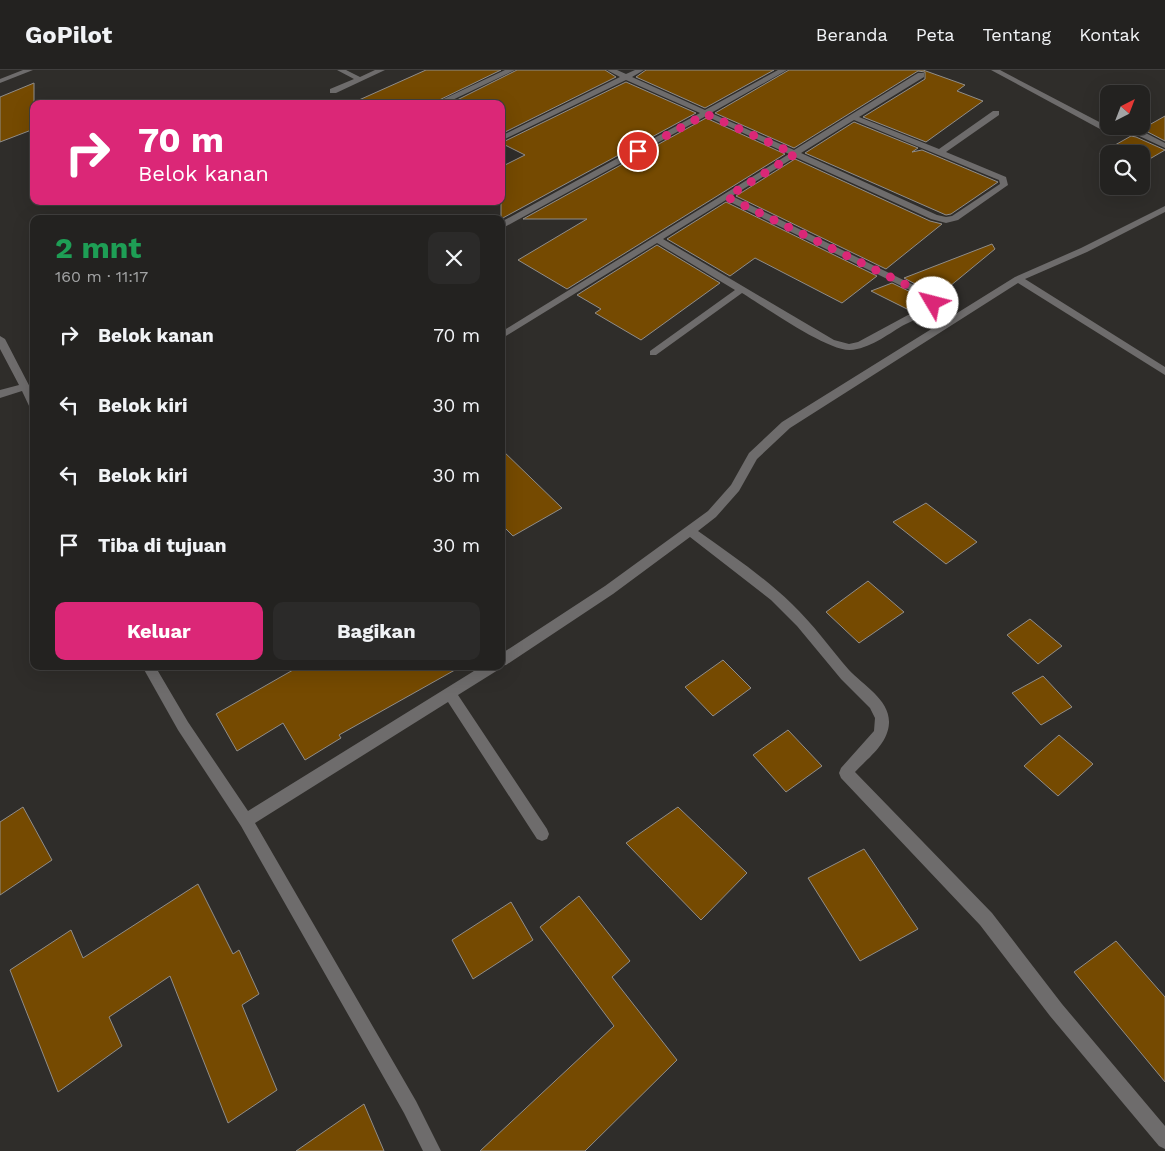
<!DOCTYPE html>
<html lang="id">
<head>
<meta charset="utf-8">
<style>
	:root { --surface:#232220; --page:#2b2a29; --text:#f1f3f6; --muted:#a3a4a5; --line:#403f3e; --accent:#db2777 }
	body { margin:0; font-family:"Work Sans",sans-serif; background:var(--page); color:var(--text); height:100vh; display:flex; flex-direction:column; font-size:19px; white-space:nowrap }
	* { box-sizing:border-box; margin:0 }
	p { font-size:16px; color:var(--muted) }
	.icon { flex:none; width:28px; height:28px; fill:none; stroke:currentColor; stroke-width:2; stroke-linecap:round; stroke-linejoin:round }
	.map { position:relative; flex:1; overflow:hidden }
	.sheet { position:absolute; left:30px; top:145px; width:475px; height:455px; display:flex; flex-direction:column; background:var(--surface); border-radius:10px; box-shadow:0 5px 20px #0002,0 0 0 1px var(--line) }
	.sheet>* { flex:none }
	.top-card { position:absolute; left:30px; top:30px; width:475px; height:105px; border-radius:10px; box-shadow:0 5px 20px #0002,0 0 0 1px var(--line); background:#db2777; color:#fff; overflow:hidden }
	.needle { width:32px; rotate:42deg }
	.tools { position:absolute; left:1100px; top:15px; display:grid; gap:10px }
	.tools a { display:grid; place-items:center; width:50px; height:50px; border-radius:10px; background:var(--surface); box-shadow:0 5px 20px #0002,0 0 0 1px var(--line); font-size:25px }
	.pin { position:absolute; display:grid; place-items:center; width:42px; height:42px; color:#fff; margin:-21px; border:2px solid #fff; border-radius:50%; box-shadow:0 1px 5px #0007 }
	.me { position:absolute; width:55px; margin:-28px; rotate:307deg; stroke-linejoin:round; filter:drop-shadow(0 0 4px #0008) }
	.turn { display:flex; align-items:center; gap:18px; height:105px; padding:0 25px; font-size:22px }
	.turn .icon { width:65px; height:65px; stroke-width:2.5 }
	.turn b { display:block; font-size:35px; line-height:42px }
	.round { display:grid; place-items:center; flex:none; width:52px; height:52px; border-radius:10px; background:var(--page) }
	.headline { display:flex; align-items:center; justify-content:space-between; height:85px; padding:0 25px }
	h1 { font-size:30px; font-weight:700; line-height:38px; color:#1e9e55 }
	.primary-button { display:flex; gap:10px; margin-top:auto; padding:10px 25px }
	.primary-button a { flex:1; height:58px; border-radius:10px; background:var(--accent); color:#fff; font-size:20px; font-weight:700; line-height:58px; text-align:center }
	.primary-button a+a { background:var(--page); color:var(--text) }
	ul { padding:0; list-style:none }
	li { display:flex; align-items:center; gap:15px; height:70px; padding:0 25px }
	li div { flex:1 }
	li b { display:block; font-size:19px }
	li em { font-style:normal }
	header { display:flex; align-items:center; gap:30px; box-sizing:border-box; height:70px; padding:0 25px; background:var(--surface); border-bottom:1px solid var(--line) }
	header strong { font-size:24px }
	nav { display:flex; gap:28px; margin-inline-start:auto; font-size:18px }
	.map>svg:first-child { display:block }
	.building { fill:#754a01; stroke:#908d8a }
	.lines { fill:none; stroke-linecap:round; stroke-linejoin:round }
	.minor { fill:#6e6c6c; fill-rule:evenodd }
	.route { stroke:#db2777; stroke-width:9; stroke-dasharray:0 16.2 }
</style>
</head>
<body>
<header>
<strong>GoPilot</strong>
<nav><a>Beranda</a><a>Peta</a><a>Tentang</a><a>Kontak</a></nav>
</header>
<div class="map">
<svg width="1165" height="1081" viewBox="0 0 1165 1081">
	<rect width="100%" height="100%" fill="#2f2d2a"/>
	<g class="building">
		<path d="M 426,0 L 501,0 L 431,34 L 350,34 Z"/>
		<path d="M 517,0 L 605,0 L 616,7 L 501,64 L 501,34 L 449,34 Z"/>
		<path d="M 646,0 L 774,0 L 705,38 L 636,7 Z"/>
		<path d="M 789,0 L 923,0 L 965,15 L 957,21 L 983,31 L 926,72 L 863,47 L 925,9 L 925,2 L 918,1 L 794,78 L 715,43 Z"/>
		<path d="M 626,12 L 696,43 L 501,149 L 501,97 L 525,85 L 501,73 Z"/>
		<path d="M 34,13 L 34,59 L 0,72 L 0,27 Z"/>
		<path d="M 1165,46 L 1165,71 L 1142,59 Z"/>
		<path d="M 706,48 L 785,84 L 567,219 L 518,190 L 587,149 L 523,149 Z"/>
		<path d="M 854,52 L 918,78 L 912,82 L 922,80 L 998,112 L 951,144 L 946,145 L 805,83 Z"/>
		<path d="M 1131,66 L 1136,67 L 1165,80 L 1141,94 L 1141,84 L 1109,84 L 1109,88 L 1099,84 Z"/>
		<path d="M 795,89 L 930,151 L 942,154 L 886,199 L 736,126 Z"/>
		<path d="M 726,132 L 877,206 L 842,233 L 755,188 L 730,206 L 667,169 Z"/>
		<path d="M 992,174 L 995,179 L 938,226 L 904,208 Z"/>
		<path d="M 657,175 L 720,213 L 641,270 L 595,243 L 601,239 L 577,225 Z"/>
		<path d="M 892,213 L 925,229 L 926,232 L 913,242 L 871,221 Z"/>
		<path d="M 501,379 L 562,438 L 513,466 L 501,454 Z"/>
		<path d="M 926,433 L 977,472 L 946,494 L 893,452 Z"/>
		<path d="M 868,511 L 904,542 L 859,573 L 826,542 Z"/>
		<path d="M 1030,549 L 1062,576 L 1038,594 L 1007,565 Z"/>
		<path d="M 723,590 L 751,618 L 713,646 L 685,617 Z"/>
		<path d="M 300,596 L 462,596 L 339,665 L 341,668 L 305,690 L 283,653 L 237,681 L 216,644 Z"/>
		<path d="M 1043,606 L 1072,637 L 1041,655 L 1012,623 Z"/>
		<path d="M 788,660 L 822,696 L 786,722 L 753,685 Z"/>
		<path d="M 1059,665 L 1093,694 L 1058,726 L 1024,696 Z"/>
		<path d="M 23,737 L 52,790 L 0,825 L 0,752 Z"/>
		<path d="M 678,737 L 747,803 L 701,850 L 626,773 Z"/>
		<path d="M 864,779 L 918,859 L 860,891 L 808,808 Z"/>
		<path d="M 198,814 L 233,884 L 239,880 L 259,924 L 242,935 L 277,1020 L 228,1053 L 170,906 L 109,947 L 122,976 L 58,1022 L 10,900 L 71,860 L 83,888 Z"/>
		<path d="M 579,826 L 630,891 L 612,907 L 677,990 L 585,1081 L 480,1081 L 614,956 L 540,857 Z"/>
		<path d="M 511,832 L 533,870 L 473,909 L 452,870 Z"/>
		<path d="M 1116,871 L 1165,927 L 1165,1012 L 1074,902 Z"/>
		<path d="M 364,1034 L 384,1081 L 296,1081 Z"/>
	</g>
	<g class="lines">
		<g class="minor">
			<path d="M 23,0 L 33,0 L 0,13 L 0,9 Z"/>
			<path d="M 337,0 L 346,0 L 360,7 L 375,0 L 385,0 L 336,23 L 330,23 L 330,19 L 354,9 Z"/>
			<path d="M 505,0 L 515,0 L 444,34 L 433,34 Z"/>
			<path d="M 607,0 L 617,0 L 626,4 L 635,0 L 644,0 L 632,7 L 705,40 L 778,0 L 787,0 L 711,43 L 794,80 L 918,3 L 924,3 L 924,7 L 859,47 L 939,79 L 993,41 L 999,41 L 999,45 L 946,82 L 1006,107 L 1008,115 L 958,150 L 946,153 L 931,149 L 795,87 L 732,126 L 932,224 L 939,230 C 933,245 915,249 902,256 C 887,265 869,279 850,280 C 827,281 765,237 742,223 L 656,285 L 650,285 L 650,281 L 735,220 L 657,173 L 501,269 L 501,262 L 789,84 L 706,46 L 501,159 L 501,152 L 700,43 L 626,10 L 501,71 L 501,66 L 620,7 ZM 854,50 L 994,108 L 999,110 L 1000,114 L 952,146 L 946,147 L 937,145 L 801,83 ZM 726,130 L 926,228 L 929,232 L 917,243 L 908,245 L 858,272 L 849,274 L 834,270 L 663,169 Z"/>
			<path d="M 991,0 L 1000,0 L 1105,55 L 1142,61 L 1165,73 L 1165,78 L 1137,65 L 1100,59 Z"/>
			<path d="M 1165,136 L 1165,142 L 1087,182 L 1025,209 L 1165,297 L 1165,305 L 1018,213 L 790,358 L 757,389 L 739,421 L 716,447 L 698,461 C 730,484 763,506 792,534 C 813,554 830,578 849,600 C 863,615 890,630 889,653 C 888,674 868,688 855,702 L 992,843 L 1062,934 L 1165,1056 L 1165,1079 L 1159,1076 L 1050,946 L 980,855 L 841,708 L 839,703 L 841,698 L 874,661 L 875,648 L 870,638 L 841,609 L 797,556 L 771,530 L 690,467 L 613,524 L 506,595 L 500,596 L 501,584 L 605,516 L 708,441 L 731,415 L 749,383 L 782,352 L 1015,207 L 1081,178 Z"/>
			<path d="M 0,266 L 5,269 L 34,325 L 34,339 L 30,338 L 22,321 L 0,328 L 0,320 L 19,315 L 0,279 Z"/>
			<path d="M 142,596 L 155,596 L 188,652 L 248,741 L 482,596 L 499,596 L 498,600 L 458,625 L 547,759 L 549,764 L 547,769 L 542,771 L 537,769 L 448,632 L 255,753 L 416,1031 L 441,1081 L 423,1081 L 404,1043 L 241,756 L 178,660 Z"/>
		</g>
	</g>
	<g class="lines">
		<path class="route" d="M 638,81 L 706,44 L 795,84 L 727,127 L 929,226 L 934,230 L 933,233"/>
	</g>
</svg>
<div class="tools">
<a><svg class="needle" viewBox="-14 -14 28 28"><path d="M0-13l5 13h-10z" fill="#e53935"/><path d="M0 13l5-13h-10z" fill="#a3a4a5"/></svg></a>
<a><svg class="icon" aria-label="search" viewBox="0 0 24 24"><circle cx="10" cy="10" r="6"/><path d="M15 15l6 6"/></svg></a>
</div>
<div class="pin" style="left:638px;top:81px;background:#d93025"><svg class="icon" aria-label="arrive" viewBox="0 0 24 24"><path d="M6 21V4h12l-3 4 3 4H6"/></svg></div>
<svg class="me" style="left:933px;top:233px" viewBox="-20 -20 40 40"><circle r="19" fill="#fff"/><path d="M0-13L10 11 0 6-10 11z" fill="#db2777"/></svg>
<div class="top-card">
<div class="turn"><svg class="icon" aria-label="right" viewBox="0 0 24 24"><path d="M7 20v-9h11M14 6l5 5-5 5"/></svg><div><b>70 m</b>Belok kanan</div></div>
</div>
<section class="sheet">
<div class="headline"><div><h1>2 mnt</h1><p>160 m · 11:17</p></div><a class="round"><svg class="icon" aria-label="close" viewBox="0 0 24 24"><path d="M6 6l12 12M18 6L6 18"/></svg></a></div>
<ul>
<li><svg class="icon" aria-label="right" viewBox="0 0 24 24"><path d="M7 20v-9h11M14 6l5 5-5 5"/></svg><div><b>Belok kanan</b></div><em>70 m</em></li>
<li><svg class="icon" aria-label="left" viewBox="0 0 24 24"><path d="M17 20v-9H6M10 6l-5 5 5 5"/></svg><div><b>Belok kiri</b></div><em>30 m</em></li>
<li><svg class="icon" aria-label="left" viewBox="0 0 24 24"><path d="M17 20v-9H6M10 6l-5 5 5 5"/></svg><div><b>Belok kiri</b></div><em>30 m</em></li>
<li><svg class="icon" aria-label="arrive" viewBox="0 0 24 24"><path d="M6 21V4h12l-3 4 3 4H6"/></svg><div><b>Tiba di tujuan</b></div><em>30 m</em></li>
</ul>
<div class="primary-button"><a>Keluar</a><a>Bagikan</a></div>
</section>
</div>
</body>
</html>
